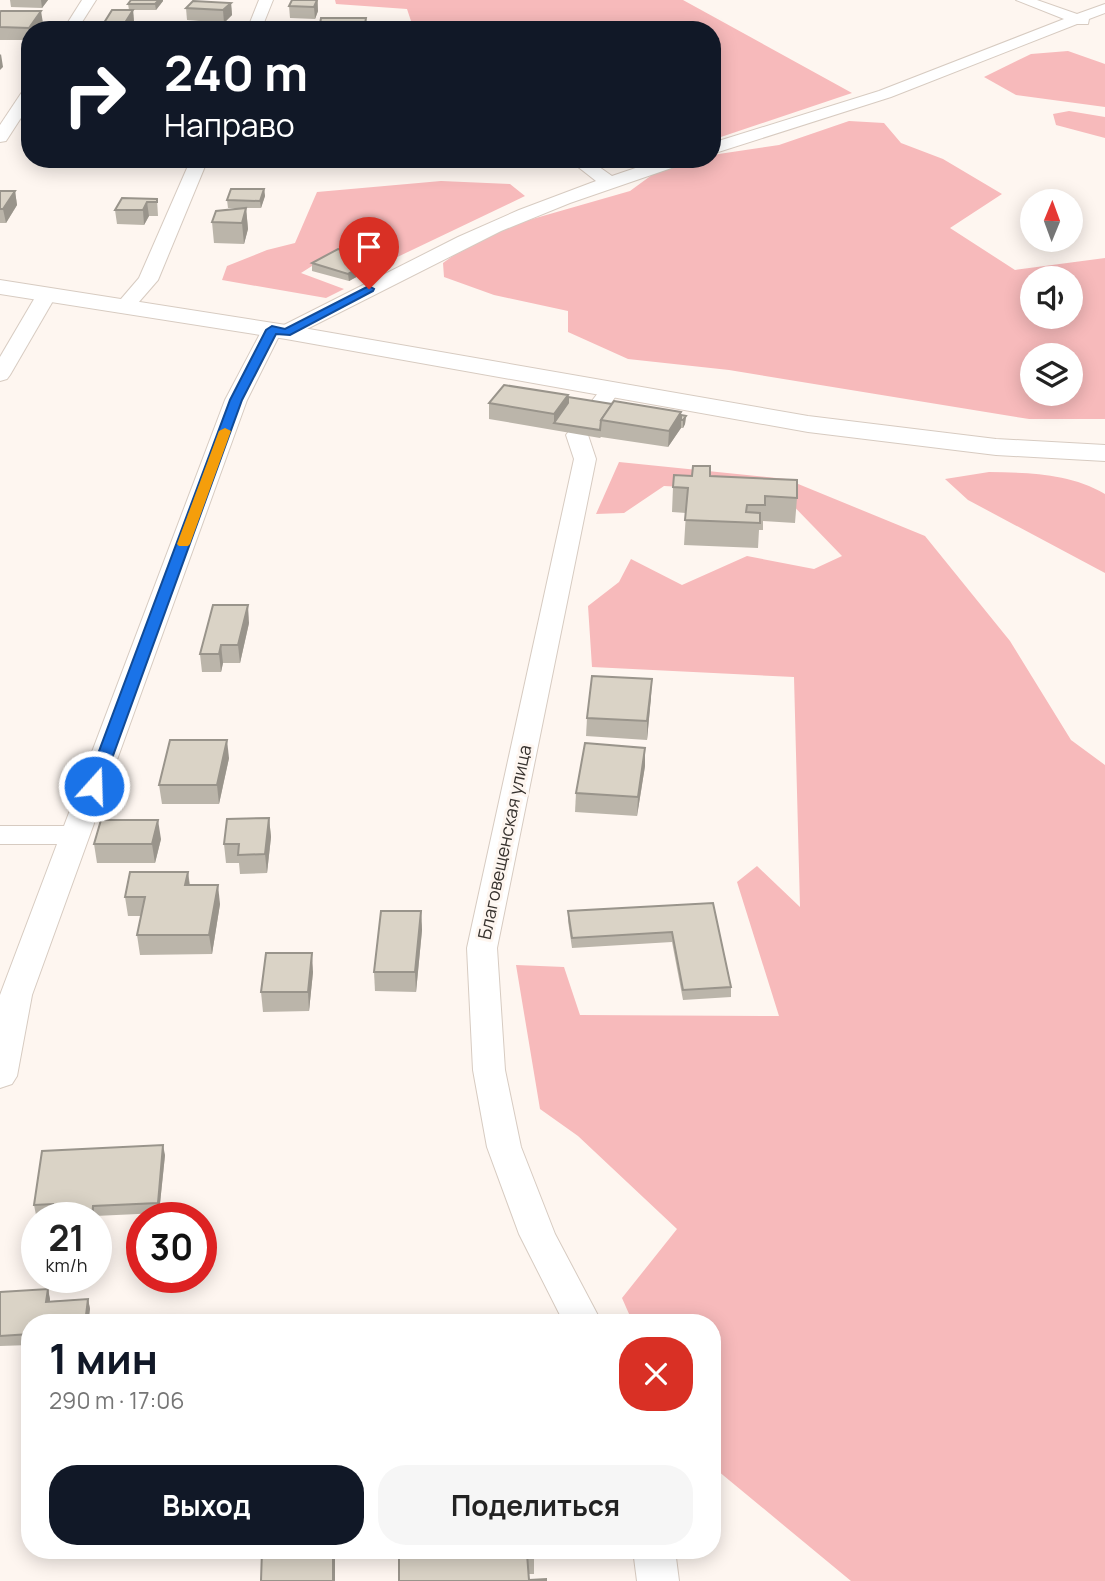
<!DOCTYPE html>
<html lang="ru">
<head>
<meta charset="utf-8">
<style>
	:root { --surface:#fff; --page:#f6f6f6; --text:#222; --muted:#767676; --accent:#111827 }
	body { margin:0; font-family:Manrope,sans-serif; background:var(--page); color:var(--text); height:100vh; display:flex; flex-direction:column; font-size:26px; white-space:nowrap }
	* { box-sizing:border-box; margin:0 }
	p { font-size:23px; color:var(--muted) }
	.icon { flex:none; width:38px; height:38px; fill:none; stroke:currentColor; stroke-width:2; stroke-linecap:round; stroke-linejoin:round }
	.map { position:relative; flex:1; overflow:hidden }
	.drawer { position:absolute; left:21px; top:1314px; width:700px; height:245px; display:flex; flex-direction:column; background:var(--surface); border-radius:28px; box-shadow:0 4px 18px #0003 }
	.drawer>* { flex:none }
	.banner { position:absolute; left:21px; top:21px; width:700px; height:147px; border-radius:28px; box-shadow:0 4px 18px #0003; background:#111827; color:#fff; overflow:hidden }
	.needle { width:46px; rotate:1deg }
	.fabs { position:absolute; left:1020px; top:189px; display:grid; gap:14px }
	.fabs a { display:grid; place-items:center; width:63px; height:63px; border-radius:50%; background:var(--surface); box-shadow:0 4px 18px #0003; font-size:35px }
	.speed { position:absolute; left:21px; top:1202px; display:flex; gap:14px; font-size:35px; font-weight:700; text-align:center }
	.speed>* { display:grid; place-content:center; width:91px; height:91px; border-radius:50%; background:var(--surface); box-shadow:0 4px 18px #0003; line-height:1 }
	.speed small { font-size:18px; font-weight:400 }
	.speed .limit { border:10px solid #d22; background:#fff; color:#111 }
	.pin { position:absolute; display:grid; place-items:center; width:60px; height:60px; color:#fff; margin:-72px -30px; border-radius:50% 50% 50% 0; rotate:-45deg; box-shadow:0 0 7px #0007 }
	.pin .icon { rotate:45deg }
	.me { position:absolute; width:77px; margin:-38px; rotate:20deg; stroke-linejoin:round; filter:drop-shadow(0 0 5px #0008) }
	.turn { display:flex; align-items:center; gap:24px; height:147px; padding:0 28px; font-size:32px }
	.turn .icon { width:91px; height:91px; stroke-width:2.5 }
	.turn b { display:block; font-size:49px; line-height:60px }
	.round { display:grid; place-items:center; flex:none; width:74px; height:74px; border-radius:28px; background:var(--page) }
	.summary { display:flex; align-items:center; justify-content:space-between; height:119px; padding:0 28px }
	h1 { font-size:42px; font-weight:700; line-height:52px; color:var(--accent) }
	.primary-button { display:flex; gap:14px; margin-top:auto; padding:14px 28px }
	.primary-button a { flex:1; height:80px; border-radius:28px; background:var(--accent); color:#fff; font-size:28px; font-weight:700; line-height:80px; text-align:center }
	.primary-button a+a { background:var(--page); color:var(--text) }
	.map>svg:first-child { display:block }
	.green { fill:#f7babb; fill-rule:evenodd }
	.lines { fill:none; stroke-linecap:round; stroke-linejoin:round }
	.minor-casing { stroke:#d7cbc1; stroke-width:2 }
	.tertiary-casing { stroke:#d7cbc1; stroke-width:2 }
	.minor { fill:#fff; fill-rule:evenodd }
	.tertiary { fill:#fff; fill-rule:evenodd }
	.wall { fill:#bbb5aa }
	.shaded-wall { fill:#99948b }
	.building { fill:#dad3c6; stroke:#99948b; stroke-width:2 }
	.route { fill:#1a73e8; stroke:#114b97; stroke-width:2 }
	.slow { fill:#f59e0b }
	.labels { text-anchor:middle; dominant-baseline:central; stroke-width:6; stroke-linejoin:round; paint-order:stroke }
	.street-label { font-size:18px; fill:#38332f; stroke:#fef6f0 }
</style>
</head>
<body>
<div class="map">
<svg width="1105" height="1581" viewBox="0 0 1105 1581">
	<rect width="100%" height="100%" fill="#fef6f0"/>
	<g class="green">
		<path d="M 335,0 L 683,0 L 852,93 L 712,140 L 712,30 L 414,30 L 407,9 L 336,4 Z"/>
		<path d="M 1068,51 L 1105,64 L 1105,107 L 1016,95 L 984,77 L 1031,54 Z"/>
		<path d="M 1069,111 L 1105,117 L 1105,138 L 1056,125 L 1053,114 Z"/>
		<path d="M 849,121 L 884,123 L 901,143 L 943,159 L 1002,194 L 950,228 L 1015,270 L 1105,258 L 1105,419 L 1029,419 L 729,370 L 628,359 L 568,332 L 568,311 L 494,295 L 444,277 L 443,263 L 465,247 L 473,236 L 630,191 L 671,161 L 712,159 L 712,155 L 779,145 ZM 1032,278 L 1071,278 L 1071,317 L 1032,317 ZM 1032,355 L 1071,355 L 1071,394 L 1032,394 Z"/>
		<path d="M 441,181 L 510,184 L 525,196 L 389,261 L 334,252 L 301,273 L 344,289 L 326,298 L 222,280 L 227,266 L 267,250 L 295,243 L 317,192 Z"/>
		<path d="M 619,462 L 786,479 L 925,536 L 1010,641 L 1071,740 L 1105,765 L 1105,1581 L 851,1581 L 712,1466 L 712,1323 L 633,1323 L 622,1298 L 677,1229 L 578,1136 L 540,1109 L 516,965 L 564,967 L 580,1015 L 779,1016 L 737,882 L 757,866 L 800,907 L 794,677 L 592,667 L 588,606 L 619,582 L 631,559 L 682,585 L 747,556 L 814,569 L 842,556 L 780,492 L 664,486 L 624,513 L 596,514 Z"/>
		<path d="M 989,472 C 1029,473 1069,473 1105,494 L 1105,573 L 968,500 L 945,479 Z"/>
	</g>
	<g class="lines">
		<g class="minor-casing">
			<g id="minor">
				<path d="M 82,0 L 96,0 L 77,30 L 63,30 Z"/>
				<path d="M 259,0 L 273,0 L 261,30 L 247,30 Z"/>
				<path d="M 1016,0 L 1037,0 L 1077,14 L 1105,4 L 1105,13 L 1089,19 L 1088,24 L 1077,24 L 891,97 L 712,154 L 712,143 L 879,91 L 1064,19 Z"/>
				<path d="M 30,87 L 30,104 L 6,141 L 0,142 L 0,125 L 24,89 Z"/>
				<path d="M 191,159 L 208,159 L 158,280 L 132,310 L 118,310 L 115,306 L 139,278 Z"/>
				<path d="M 568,159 L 588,159 L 612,176 L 662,159 L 688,159 L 686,163 L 570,203 L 501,231 L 293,336 L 279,336 L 247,400 L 32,995 L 17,1076 L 12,1084 L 0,1088 L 0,995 L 57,844 L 0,844 L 0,826 L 64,826 L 225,400 L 262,330 L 265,326 L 272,324 L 280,327 L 458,237 L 519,210 L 596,181 Z"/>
				<path d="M 47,288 L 57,294 L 10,375 L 7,379 L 0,381 L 0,357 L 37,294 Z"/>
				<path d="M 611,383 L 618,385 L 621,389 L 588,435 L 596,459 L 497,948 L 505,1070 L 521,1147 L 555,1234 L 602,1323 L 564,1323 L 519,1234 L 487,1147 L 473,1070 L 467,948 L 574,459 L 566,435 L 604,385 Z"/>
				<path d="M 633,1550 L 675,1550 L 679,1581 L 637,1581 Z"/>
			</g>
		</g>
		<g class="tertiary-casing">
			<path id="tertiary" d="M 0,280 L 286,325 L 808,416 L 996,439 L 1105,445 L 1105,461 L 996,455 L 808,432 L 286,339 L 0,294 Z"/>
		</g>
		<use href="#minor" class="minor"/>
		<use href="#tertiary" class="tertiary"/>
	</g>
	<g class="wall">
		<path d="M 10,0 L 48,0 L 42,8 L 11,7 Z"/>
		<path d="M 131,0 L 163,0 L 163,1 L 156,10 L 129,10 L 128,4 Z"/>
		<path d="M 318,0 L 318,11 L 315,19 L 290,18 L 289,6 Z"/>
		<path d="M 231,3 L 232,15 L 224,23 L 187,20 L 186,8 Z"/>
		<path d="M 133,10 L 134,22 L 130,30 L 102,30 L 102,26 Z"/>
		<path d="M 0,12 L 43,23 L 30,30 L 30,40 L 0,40 Z"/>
		<path d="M 366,18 L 367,30 L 320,30 L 320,24 Z"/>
		<path d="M 129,159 L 169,159 L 163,168 L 130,167 Z"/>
		<path d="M 247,159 L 280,159 L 279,163 L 247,163 Z"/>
		<path d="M 345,159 L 372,159 L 371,161 L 345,161 Z"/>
		<path d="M 264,189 L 265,196 L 261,208 L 228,208 L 227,200 Z"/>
		<path d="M 0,191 L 15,191 L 17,205 L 6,223 L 0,223 Z"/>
		<path d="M 157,199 L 158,216 L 149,216 L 144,225 L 117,224 L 115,210 Z"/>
		<path d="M 246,208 L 248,229 L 244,244 L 214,243 L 212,222 Z"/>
		<path d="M 374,260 L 375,267 L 349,281 L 312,271 L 312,263 Z"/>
		<path d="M 568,397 L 686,416 L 685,424 L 683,428 L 681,428 L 668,447 L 601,437 L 600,438 L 489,419 L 489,403 Z"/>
		<path d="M 710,476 L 797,498 L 795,523 L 763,521 L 763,530 L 759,530 L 758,548 L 684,545 L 686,513 L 672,512 L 673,487 Z"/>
		<path d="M 249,623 L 240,663 L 223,663 L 221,672 L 202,672 L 200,654 Z"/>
		<path d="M 651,697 L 647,740 L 586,736 L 587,718 Z"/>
		<path d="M 645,748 L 645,766 L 637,816 L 575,812 L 576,793 Z"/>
		<path d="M 229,758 L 219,804 L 162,804 L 159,785 Z"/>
		<path d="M 269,818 L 271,837 L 267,873 L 240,874 L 239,863 L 226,863 L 224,844 Z"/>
		<path d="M 161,839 L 155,863 L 97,863 L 94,844 Z"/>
		<path d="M 188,872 L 190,885 L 220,904 L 212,954 L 140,955 L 137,935 L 141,916 L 128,916 L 125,897 Z"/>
		<path d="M 713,903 L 731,987 L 731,997 L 683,1000 L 672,942 L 572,948 L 568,921 L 568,911 Z"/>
		<path d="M 421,911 L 422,930 L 416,992 L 375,991 L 374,972 Z"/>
		<path d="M 313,972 L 309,1011 L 263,1012 L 261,992 Z"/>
		<path d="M 165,1155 L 159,1213 L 95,1216 L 95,1218 L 51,1218 L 51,1214 L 36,1215 L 34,1205 Z"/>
		<path d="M 48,1289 L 50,1301 L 88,1299 L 90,1309 L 88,1323 L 30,1323 L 30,1345 L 0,1346 L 0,1292 Z"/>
		<path d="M 534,1550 L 534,1574 L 528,1574 L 529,1580 L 399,1581 Z"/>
	</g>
	<g class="shaded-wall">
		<path d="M 41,0 L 48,0 L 42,8 Z"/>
		<path d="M 159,0 L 163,0 L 163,1 L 156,10 L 155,4 Z"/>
		<path d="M 317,0 L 318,11 L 315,19 L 314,7 Z"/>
		<path d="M 231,3 L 232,15 L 224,23 L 223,10 Z"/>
		<path d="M 133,10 L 134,22 L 130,30 L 123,30 L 123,26 Z"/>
		<path d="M 41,11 L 43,23 L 38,30 L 30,30 L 30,35 L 29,28 Z"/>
		<path d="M 1,54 L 3,67 L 0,70 L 0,55 Z"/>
		<path d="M 162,159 L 169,159 L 163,168 Z"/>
		<path d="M 264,189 L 265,196 L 261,208 L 260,201 Z"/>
		<path d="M 15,191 L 17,205 L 6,223 L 3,209 Z"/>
		<path d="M 147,202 L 149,216 L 144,225 L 143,210 Z"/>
		<path d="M 246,208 L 248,229 L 244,244 L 242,223 Z"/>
		<path d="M 374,260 L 375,267 L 349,281 L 348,274 Z"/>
		<path d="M 568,395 L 568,411 L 554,423 L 554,414 Z"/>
		<path d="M 681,412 L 681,428 L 668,447 L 669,431 Z"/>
		<path d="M 686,416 L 685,424 L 683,428 L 683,420 Z"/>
		<path d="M 248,605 L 249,623 L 240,663 L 238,645 Z"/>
		<path d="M 221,645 L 223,663 L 221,672 L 219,654 Z"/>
		<path d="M 652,679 L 651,697 L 647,740 L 647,721 Z"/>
		<path d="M 227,740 L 229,758 L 219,804 L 217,785 Z"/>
		<path d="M 645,748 L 645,766 L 637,816 L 638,797 Z"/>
		<path d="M 269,818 L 271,837 L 267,873 L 265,854 Z"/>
		<path d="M 158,820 L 161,839 L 155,863 L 152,844 Z"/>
		<path d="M 188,872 L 190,891 L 185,885 Z"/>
		<path d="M 218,885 L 220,904 L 212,954 L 209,935 Z"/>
		<path d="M 421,911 L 422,930 L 416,992 L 415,972 Z"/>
		<path d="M 312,953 L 313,972 L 309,1011 L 308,992 Z"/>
		<path d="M 163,1145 L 165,1155 L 159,1213 L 158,1203 Z"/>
		<path d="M 93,1206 L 95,1216 L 95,1218 L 92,1218 Z"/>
		<path d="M 48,1289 L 50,1299 L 49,1312 L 46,1302 Z"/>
		<path d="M 88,1299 L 90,1309 L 88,1323 L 85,1323 Z"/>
		<path d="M 333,1550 L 334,1550 L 335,1558 L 335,1581 L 333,1581 Z"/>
	</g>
	<g class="building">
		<path d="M 131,0 L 159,0 L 155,4 L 128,4 Z"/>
		<path d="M 292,0 L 317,0 L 314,7 L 289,6 Z"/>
		<path d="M 193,1 L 231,3 L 223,10 L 186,8 Z"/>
		<path d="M 112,10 L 133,10 L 123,26 L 102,26 Z"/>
		<path d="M 1,11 L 41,11 L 29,28 L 0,27 L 0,12 Z"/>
		<path d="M 321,18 L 366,18 L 365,24 L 320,24 Z"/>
		<path d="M 289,22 L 315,22 L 313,30 L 287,30 Z"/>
		<path d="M 231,189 L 264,189 L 260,201 L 227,200 Z"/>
		<path d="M 0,191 L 15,191 L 3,209 L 0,209 Z"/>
		<path d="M 122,198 L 157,199 L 157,202 L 147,202 L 143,210 L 115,210 Z"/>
		<path d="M 246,208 L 242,223 L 212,222 L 216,211 Z"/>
		<path d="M 338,249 L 374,260 L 348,274 L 312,263 Z"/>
		<path d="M 504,385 L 568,395 L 554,414 L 489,403 Z"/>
		<path d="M 568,397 L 612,404 L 601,420 L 600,430 L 554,423 L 568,403 Z"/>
		<path d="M 614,401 L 681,412 L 669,431 L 601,420 Z"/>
		<path d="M 681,415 L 686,416 L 683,420 L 681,420 Z"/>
		<path d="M 693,466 L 710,466 L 710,476 L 797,480 L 797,498 L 765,496 L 765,505 L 747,505 L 746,512 L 760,513 L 760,523 L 685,520 L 688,488 L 673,487 L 674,475 L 692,476 Z"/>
		<path d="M 213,605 L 248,605 L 238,645 L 221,645 L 219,654 L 200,654 Z"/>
		<path d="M 592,676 L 652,679 L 647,721 L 587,718 Z"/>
		<path d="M 170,740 L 227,740 L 217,785 L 159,785 Z"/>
		<path d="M 585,743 L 645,748 L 638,797 L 576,793 Z"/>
		<path d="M 269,818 L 265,854 L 238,855 L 239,844 L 224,844 L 227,819 Z"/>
		<path d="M 101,820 L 158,820 L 152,844 L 94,844 Z"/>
		<path d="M 130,872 L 188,872 L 185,885 L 218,885 L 209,935 L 137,935 L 145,897 L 125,897 Z"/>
		<path d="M 713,903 L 731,987 L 683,990 L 672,932 L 572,938 L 568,911 Z"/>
		<path d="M 381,911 L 421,911 L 415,972 L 374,972 Z"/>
		<path d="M 266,953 L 312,953 L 308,992 L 261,992 Z"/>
		<path d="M 163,1145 L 158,1203 L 93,1206 L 92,1218 L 51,1218 L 53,1204 L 34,1205 L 42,1151 Z"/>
		<path d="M 48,1289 L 46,1302 L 88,1299 L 85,1323 L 30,1323 L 30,1334 L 0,1336 L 0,1292 Z"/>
		<path d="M 262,1550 L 333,1550 L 333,1581 L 261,1581 Z"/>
		<path d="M 455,1550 L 534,1550 L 534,1554 L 527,1554 L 529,1580 L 546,1579 L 546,1581 L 399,1581 L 399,1558 L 455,1555 Z"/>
	</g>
	<path class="route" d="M 369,286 L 374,289 L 373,291 L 290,335 L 276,334 L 242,400 L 102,786 L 99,790 L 88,790 L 86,786 L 230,400 L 266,330 L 272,326 L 285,329 Z"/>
	<path class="slow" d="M 225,428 L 231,431 L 190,544 L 188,546 L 179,546 L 177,544 L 219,431 Z"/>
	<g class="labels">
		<g class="street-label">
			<text transform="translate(504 842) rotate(-78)">Благовещенская улица</text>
		</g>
	</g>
</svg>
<div class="fabs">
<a><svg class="needle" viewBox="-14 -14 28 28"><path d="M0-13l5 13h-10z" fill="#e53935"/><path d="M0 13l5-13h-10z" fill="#767676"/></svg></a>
<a><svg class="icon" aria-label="sound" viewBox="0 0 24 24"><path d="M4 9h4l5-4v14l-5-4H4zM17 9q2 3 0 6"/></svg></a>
<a><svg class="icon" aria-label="layers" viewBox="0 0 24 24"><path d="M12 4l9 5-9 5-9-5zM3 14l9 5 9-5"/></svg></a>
</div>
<div class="speed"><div>21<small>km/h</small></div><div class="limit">30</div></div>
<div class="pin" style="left:369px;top:289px;background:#d93025"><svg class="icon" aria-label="arrive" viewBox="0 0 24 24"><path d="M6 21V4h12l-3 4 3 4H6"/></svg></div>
<svg class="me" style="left:94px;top:786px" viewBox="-20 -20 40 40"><circle r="17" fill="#1a73e8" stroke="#fff" stroke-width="3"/><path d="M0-11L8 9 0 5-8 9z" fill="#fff"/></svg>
<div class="banner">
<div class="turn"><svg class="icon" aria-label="right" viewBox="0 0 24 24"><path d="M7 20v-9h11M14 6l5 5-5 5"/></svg><div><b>240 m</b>Направо</div></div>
</div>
<section class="drawer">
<div class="summary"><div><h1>1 мин</h1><p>290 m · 17:06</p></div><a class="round" style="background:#d93025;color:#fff"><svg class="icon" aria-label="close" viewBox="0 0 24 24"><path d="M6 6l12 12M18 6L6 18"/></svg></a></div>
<div class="primary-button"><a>Выход</a><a>Поделиться</a></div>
</section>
</div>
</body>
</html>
